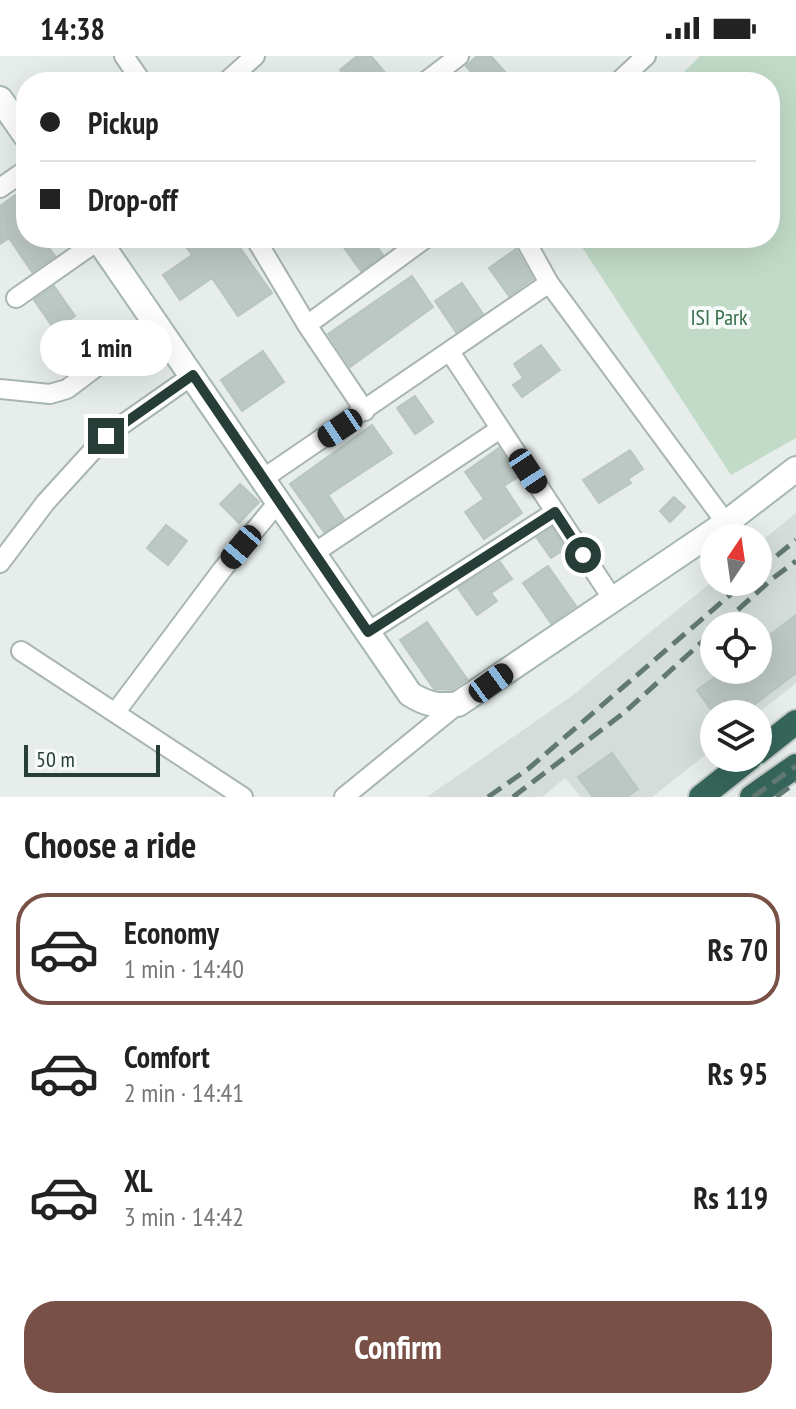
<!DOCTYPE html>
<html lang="en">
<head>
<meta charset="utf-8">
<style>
  body { margin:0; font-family:"PT Sans Narrow",sans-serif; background:#f6f6f6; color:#222; height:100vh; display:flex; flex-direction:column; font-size:30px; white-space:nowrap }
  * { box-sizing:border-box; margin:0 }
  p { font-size:26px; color:#767676 }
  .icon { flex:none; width:44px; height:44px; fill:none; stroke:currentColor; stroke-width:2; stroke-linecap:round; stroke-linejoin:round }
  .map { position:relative; height:741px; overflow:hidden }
  .side { display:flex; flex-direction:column; background:#fff; flex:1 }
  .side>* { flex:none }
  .hud { position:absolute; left:16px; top:16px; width:764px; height:176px; border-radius:32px; box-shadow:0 8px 32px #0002; display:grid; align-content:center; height:176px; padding:0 24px; background:#fff }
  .needle { width:52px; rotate:13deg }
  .buttons { position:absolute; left:700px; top:468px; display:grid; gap:16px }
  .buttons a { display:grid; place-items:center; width:72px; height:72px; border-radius:50%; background:#fff; box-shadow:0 8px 32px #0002; font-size:40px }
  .scale { position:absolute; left:24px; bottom:20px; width:136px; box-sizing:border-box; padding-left:8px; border:4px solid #273d37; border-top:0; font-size:22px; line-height:28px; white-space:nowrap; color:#273d37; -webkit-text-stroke:6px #f6faf8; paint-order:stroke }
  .end { position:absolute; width:36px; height:36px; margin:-18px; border:10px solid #273d37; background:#fff; box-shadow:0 0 0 4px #fff }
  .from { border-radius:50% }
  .bubble { position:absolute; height:56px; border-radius:28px; background:#fff; box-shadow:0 8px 32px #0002; font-size:26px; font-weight:700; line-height:56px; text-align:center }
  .car { position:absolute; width:24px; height:48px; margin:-24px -12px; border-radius:10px; box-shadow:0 0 6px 2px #0007; background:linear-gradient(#222 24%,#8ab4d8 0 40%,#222 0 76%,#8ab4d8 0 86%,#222 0) }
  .hud b { display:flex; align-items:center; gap:28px; height:76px; font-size:30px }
  .hud b+b { border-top:2px solid #e0e0e0 }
  .hud i { width:20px; height:20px; background:#222 }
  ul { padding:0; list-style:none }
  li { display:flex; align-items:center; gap:24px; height:112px; margin:0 16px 12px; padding:0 8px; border:4px solid transparent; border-radius:32px }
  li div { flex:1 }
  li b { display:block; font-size:30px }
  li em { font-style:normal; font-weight:700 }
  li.selected { border-color:#785045 }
  li>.icon { width:72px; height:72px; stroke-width:1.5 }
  h2 { padding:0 24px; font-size:36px; line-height:96px }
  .action { display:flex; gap:16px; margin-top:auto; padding:16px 24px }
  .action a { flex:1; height:92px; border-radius:32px; background:#785045; color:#fff; font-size:32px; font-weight:700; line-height:92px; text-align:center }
  .status { display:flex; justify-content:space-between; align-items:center; height:56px; padding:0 40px; background:#fff; direction:ltr }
  .status svg { height:22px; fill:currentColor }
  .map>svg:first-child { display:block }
</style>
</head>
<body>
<div class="status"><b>14:38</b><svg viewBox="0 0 49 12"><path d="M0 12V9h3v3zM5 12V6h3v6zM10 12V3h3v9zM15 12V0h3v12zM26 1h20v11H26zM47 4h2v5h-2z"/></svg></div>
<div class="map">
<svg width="796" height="741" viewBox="0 0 796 741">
  <rect width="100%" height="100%" fill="#e6edea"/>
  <path fill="#d4ddd9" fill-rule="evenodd" d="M796,457V627L757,658H714V692L652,741H581L565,722L542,741H427L572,640L714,524V526H758V488ZM714,570H758V614H714Z"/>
  <path fill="#c2dbc8" d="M700,0H796V382L731,419L576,182H770V26H674Z"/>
  <path fill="#bcc8c3" stroke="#b9c6c0" stroke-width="2" d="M357,0H371L393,26H349L340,14Z
    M477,0H491L514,26H480L466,10Z
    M26,132V182H42L55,200L32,216L9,182L0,188V150Z
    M180,182H233L272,237L238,260L212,222L180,244L163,219L192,199Z
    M337,182H370L383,199L361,215Z
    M516,193L533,223L509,240L489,212Z
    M412,220L433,251L350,311L328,278Z
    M462,227L483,258L456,276L435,245Z
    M54,230L75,260L55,274L34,244Z
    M541,289L560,314L522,341L513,329L523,322L514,308Z
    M263,295L284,326L242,355L221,324Z
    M415,340L433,366L415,378L397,352Z
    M372,369L392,397L328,439L344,463L324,476L290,428Z
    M499,392L518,421L504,430L522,457L484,483L465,456L484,443L465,416Z
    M630,394L643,413L628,423L631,427L599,447L583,424Z
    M240,428L259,446L239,467L220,448Z
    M674,441L685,451L670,466L660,455Z
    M166,469L187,485L168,509L147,492Z
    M552,472L565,493L551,502L537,482Z
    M500,506L512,523L491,537L497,545L477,559L458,532Z
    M548,510L576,550L551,567L523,527Z
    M796,559V617L742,658H714L697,634L725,614H758V588Z
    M427,566L467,623L452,634L434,633L400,584Z
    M612,697L638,733L627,741H593L578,721Z"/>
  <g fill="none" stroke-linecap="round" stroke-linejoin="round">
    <defs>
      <path id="street" d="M124,0L142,26
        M226,26L255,0
        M425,26L459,0
        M618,26L646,0
        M0,132L26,114
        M255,182L307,269L365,355
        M524,182L549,227L726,467
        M16,242L99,184
        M307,269L426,182
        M450,296L612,542
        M0,333L50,338L67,333L156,266
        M264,422L549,227
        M314,497L500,373
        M0,507L45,447L106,380L193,319
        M368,576L555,456
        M21,595L243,741
        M115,657L222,514L279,445
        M344,741L458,648"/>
      <path id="secondary" d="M0,43L26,80
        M97,182L410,638C426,648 438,651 458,648L726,467L796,413"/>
      <path id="highway" d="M758,696L796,666
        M701,741L750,702
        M752,741L796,710"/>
    </defs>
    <use href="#street" stroke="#a9b5b1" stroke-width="22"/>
    <use href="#secondary" stroke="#a6b7b1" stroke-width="28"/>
    <use href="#highway" stroke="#c3c9c7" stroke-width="28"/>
    <use href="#street" stroke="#fff" stroke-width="18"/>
    <use href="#secondary" stroke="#fff" stroke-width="24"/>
    <use href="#highway" stroke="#36665b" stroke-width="24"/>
    <path stroke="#627872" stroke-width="5" stroke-dasharray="16 8" stroke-linecap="butt" d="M758,515L796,484
      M720,570L772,523L796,505
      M488,741L528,713L745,526
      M513,741L625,656L714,575
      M753,741L796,710
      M776,741L796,726"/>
  </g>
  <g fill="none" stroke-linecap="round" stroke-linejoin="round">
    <path stroke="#273d37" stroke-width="10" d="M106,380L193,319L368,576L555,456L583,499"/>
  </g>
  <g text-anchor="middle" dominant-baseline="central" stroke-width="8" stroke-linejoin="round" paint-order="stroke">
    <g font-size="22" fill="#366f4a" stroke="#f6faf8">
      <text x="719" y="261">ISI Park</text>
    </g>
  </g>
</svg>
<div class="buttons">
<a><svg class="needle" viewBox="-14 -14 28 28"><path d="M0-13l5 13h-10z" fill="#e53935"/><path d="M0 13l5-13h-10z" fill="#767676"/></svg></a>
<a><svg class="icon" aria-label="locate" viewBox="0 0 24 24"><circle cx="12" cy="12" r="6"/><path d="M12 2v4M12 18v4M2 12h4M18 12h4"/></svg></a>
<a><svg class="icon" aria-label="layers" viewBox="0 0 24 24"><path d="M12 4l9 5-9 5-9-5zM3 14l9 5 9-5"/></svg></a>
</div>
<div class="scale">50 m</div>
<i class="end from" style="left:583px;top:499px"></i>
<i class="end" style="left:106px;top:380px"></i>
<div class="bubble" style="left:40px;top:264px;width:132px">1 min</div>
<i class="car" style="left:340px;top:372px;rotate:236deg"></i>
<i class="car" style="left:528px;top:415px;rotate:147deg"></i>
<i class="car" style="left:241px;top:491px;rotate:220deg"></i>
<i class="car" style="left:491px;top:627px;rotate:54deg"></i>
<div class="hud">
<b><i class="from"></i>Pickup</b>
<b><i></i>Drop-off</b>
</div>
</div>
<section class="side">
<h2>Choose a ride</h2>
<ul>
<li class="selected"><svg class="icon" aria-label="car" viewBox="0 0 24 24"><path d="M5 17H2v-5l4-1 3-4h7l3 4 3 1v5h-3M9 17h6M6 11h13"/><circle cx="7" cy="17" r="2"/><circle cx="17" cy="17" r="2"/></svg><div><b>Economy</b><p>1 min · 14:40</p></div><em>Rs 70</em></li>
<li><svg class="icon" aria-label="car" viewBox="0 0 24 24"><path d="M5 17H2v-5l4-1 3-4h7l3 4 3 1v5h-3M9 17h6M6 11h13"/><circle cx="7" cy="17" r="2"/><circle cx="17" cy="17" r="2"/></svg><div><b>Comfort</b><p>2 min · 14:41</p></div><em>Rs 95</em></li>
<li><svg class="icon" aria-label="car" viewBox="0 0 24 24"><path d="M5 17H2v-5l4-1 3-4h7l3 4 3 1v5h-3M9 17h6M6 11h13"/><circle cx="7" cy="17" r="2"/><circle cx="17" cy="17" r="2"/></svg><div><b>XL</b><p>3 min · 14:42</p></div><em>Rs 119</em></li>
</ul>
<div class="action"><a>Confirm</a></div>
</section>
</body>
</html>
